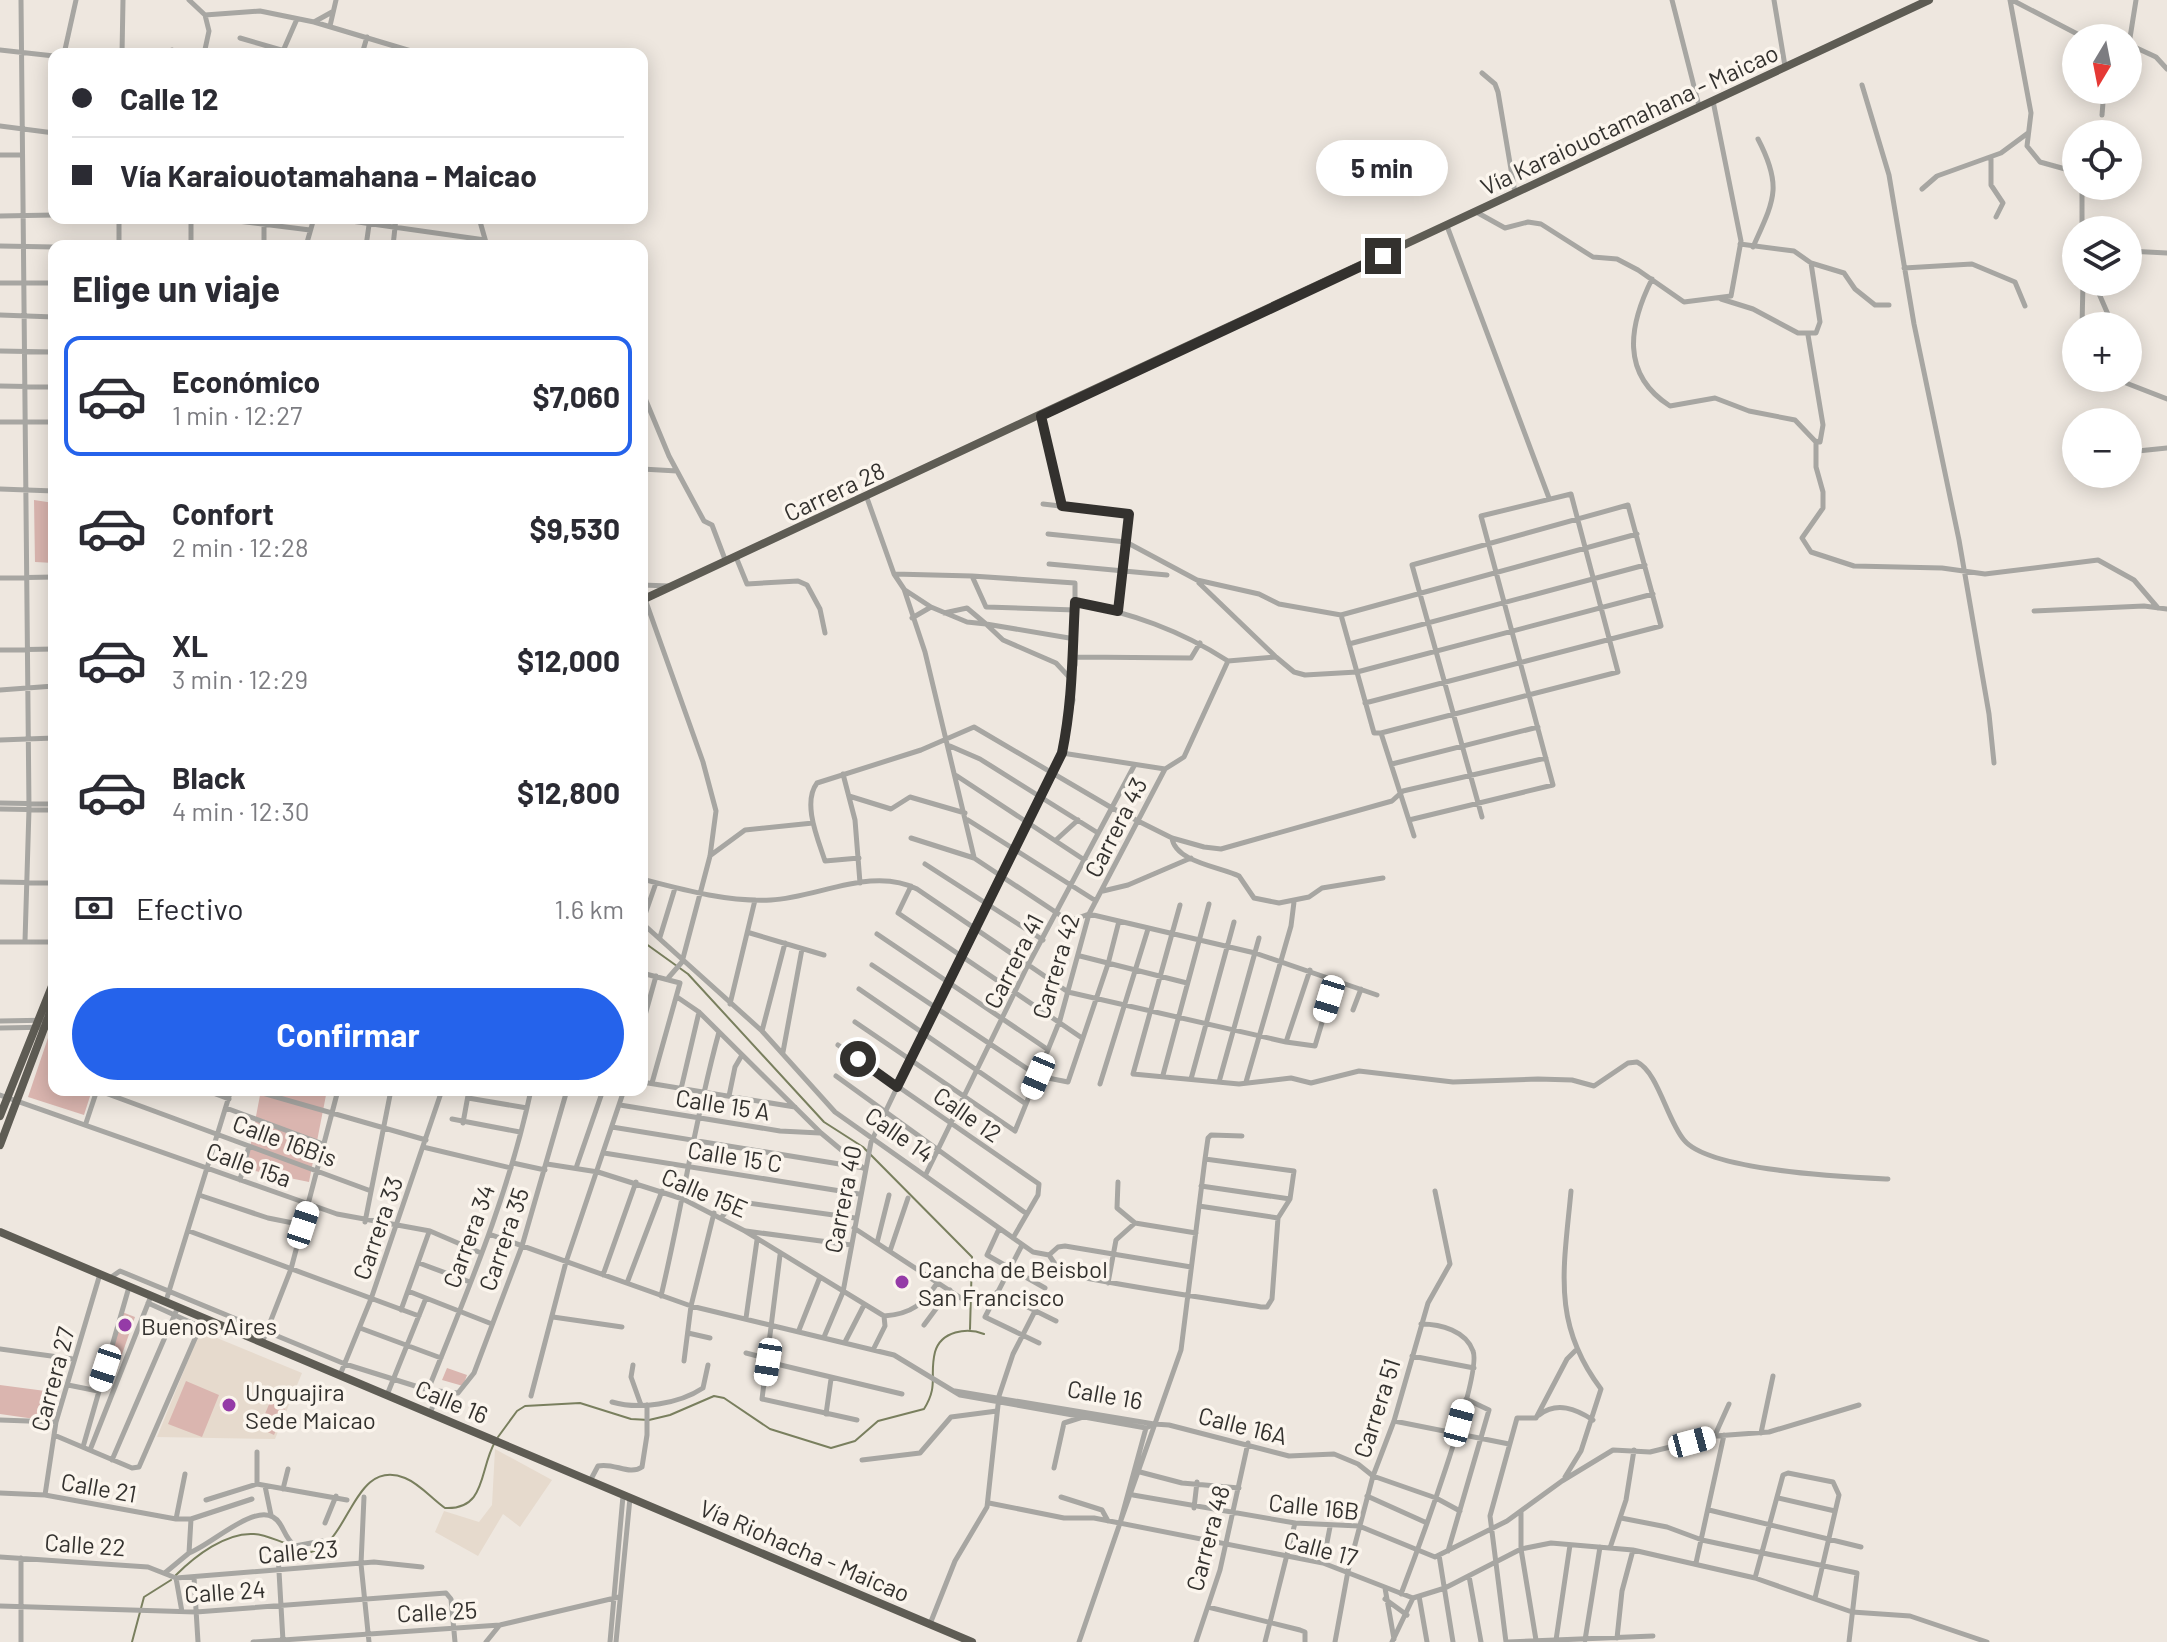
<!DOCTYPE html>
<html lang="es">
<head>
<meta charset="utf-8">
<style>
  body { margin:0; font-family:Barlow,sans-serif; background:#f2f2f3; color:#2b2b33; height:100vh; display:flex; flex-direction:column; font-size:30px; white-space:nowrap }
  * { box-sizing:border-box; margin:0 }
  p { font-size:26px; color:#7c7c81 }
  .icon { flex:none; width:44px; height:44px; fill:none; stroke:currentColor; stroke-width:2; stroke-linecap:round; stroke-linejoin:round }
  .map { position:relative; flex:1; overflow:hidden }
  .details { position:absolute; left:48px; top:240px; width:600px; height:856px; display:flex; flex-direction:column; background:#fff; border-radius:16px; box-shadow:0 4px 20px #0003 }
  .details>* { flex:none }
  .guide { position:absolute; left:48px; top:48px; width:600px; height:176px; border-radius:16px; box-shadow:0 4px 20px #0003; display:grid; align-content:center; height:176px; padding:0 24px; background:#fff }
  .needle { width:52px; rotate:190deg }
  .buttons { position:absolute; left:2062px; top:24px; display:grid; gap:16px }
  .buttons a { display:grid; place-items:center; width:80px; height:80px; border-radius:50%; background:#fff; box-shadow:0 4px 20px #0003; font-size:40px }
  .end { position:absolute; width:36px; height:36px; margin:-18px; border:10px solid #33312e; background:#fff; box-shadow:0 0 0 4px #fff }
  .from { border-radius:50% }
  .bubble { position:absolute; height:56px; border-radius:28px; background:#fff; box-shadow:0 4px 20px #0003; font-size:26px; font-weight:700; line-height:56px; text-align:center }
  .car { position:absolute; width:24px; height:48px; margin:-24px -12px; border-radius:10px; box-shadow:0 0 6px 2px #0007; background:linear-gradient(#fff 24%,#345 0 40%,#fff 0 76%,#345 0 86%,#fff 0) }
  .guide b { display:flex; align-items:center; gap:28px; height:76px; font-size:30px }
  .guide b+b { border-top:2px solid #e1e1e2 }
  .guide i { width:20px; height:20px; background:#2b2b33 }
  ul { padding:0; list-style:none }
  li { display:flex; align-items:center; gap:24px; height:120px; margin:0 16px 12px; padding:0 8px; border:4px solid transparent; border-radius:16px }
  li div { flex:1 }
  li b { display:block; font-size:30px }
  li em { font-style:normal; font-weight:700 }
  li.active { border-color:#2563eb }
  li>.icon { width:72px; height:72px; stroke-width:1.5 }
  h2 { padding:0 24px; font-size:36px; line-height:96px }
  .pay { display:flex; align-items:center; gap:20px; height:88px; padding:0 24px; font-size:30px }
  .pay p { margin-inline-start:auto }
  .cta { display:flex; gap:16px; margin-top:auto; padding:16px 24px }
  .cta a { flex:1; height:92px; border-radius:48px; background:#2563eb; color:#fff; font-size:32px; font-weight:700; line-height:92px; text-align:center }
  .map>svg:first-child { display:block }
</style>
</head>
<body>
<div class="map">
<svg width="2167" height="1642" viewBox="0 0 2167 1642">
  <rect width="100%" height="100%" fill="#eee7df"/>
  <path fill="#e6dacd" d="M200,1331L302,1373L275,1439L157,1437Z
    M495,1449L552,1480L520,1527L503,1514L478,1556L435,1532L444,1511L479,1522L492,1505Z"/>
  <path fill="#dab5af" d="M34,500L54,503V563L35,562Z
    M51,1029L54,1031V1090H92L84,1115L28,1097Z
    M261,1090H327L309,1182L246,1169Z
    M122,1312L135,1317L112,1383L104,1381Z
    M447,1368L467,1375L463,1386L442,1380Z
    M186,1381L219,1395L202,1437L168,1424Z
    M0,1385L53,1392L49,1421L0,1414Z
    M270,1402L285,1409L274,1435L259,1428Z"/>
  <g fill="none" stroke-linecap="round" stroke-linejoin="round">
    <path stroke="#797f5e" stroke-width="2" d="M642,941L688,974L824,1122L863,1147L972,1257L970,1329
      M498,1437L517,1411L525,1406L580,1403L631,1419L649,1420L670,1415L714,1396L724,1398L770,1429L831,1448L855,1441L878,1421L924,1409C939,1385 929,1376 935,1352C941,1331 967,1327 984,1334
      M297,1548L311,1552C350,1544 353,1457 405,1478C420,1484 432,1499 445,1508C487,1510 479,1469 495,1442
      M176,1575C195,1556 226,1532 254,1534C268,1535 279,1542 292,1545
      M132,1642L144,1597L171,1580"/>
    <path stroke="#a7a6a2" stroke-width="5" d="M21,0L29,809L25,941
      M189,0L205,15L260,11L314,22L421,54
      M1672,0L1699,106
      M1774,0L1785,66
      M2010,0L2031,113L2027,146L2040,162L2076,172
      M2012,0L2085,38
      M314,22L332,12
      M330,26L336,0
      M240,38L295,54
      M2103,38H2117
      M2128,44L2156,57L2167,69
      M2129,44L2136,0
      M0,50L54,56
      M283,51L297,19
      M64,54L76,0
      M122,54L123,0
      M171,54L172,50
      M204,54L209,31L205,15
      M362,54L367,37
      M1482,73L1495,84L1498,92L1515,193
      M1862,85L1889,175L1914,324L1959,540L1989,714L1994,763
      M2102,115L2104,90
      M0,126L54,133
      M0,155H22
      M1991,157V185L2003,203L1996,217
      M2082,186V230
      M1922,189L1937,176L2001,153L2028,133
      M1478,213L1505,228L1528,222L1541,224L1593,257L1617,259L1638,270L1684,302L1731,296L1741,241L1713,101
      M0,216L54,215
      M213,218L310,230
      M330,218L485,240
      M479,218L487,246
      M1447,226L1549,498
      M1740,244L1794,251L1811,263L1844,273L1855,289L1875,305H1889
      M0,246L54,247
      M119,246V218
      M191,246V218
      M264,246V218
      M306,246L314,218
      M366,246L370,218
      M393,246L396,218
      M1753,247C1774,200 1783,187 1758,139
      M2128,251L2167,253
      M1904,268L1972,264L2015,282L2025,306
      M1652,279C1629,325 1620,374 1670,406L1715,398L1749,411L1795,420L1815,441L1820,442L1823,425L1808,335
      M2089,282L2097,289L2113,326
      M0,283H54
      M1721,299L1753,309L1798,333H1816L1820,322L1811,263
      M0,315L54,317
      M2082,326L2083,282
      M0,351L54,352
      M2106,378L2122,381
      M2121,378L2126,383L2167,399
      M0,386L54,387
      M642,391L669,456L704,521L712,525L726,562
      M1041,416L1062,506
      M0,422H54
      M1816,442V467L1823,492V508L1802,538L1811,552L1854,566L1942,568L1985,574L2098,560L2134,580L2158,608
      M2128,452L2167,448
      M642,469L677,471
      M0,489L54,491
      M867,498L894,574L904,589L925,652L974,857
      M1043,504L1129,514L1118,611
      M1048,534L1126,542L1197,580L1259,594L1279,604L1341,615L1637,534
      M736,557L747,584L798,581L807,585L820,609L825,633
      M1049,564L1167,575
      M894,574L972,576
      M0,578L54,577
      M1199,583L1275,656
      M642,585L669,586
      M905,590L931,607
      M645,599L703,762L716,811L710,856L682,962L669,977
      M1075,610L986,607L972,576L1075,583V602
      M2034,611L2144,606L2167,609
      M944,613L967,608L986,624L1075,639
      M1341,615L1374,733H1381L1414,836
      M912,618L931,607L967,622L986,624L1003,640L1056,663L1070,678
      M1349,644L1645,565
      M0,650L54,649
      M1075,657L1191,658L1200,643
      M1070,678L1075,665V602C1131,613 1180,630 1228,661
      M0,690L54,686
      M1365,703L1661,626L1628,505L1412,565L1482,817
      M1381,733L1618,672L1571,494L1481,516C1505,606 1529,696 1553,785L1409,820
      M0,740L54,738
      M950,746L980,759L1098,833
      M1062,753L1165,769L1184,757L1228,661L1276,657L1294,672L1305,675L1357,672L1653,594
      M1392,764L1538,727
      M843,774L855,820L860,883
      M957,776L1086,861
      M849,796L891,809L910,797L965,813
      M0,803L54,804
      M0,809L54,810
      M968,820L1096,901
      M911,838L974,858L1069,921L1089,914L1255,953L1377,995
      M1172,838C1175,862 1221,867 1239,876L1254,898L1279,903L1309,897L1322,888L1383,878
      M1056,840L1078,820
      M711,855L745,830L813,823
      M859,858L825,861C818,839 802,803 817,783L921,750L974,727L1112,808L1172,838L1204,847L1221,849L1392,801L1403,791L1546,758
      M925,864L1043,940
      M642,879C684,890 727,902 771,900C817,898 872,866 917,889L1068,992L1286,1042L1315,1046L1335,979
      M0,882L54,883
      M911,886L898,913L1082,1038
      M1103,891L1128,885L1191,858
      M1180,905L1133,1074L1239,1084L1291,1078L1311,1083L1359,1071L1453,1082L1538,1079L1572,1080L1594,1086L1628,1063L1637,1062C1658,1072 1667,1120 1684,1140C1709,1171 1846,1177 1888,1179
      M642,923L762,1031L835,1112L1033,1252L1049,1255
      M642,923L656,883
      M750,933L824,955
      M877,934L1047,1049
      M660,937L675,888
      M0,942H54
      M1080,956L1187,983
      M872,965L1038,1076L1068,1082L1108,964L1119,921
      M642,973L680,983L652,1083
      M859,989L1026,1104
      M677,997L699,1012L821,1133L863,1168
      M730,1004L755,900
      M1353,1010L1361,989
      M0,1021L54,1020
      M855,1022L1015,1131L1060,1020L1089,914L1165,769
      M642,1026L656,976
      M0,1028L54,1027
      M762,1031L785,943
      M1286,1042L1310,970
      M838,1045L1039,1184L1038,1195L1013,1238
      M783,1052L802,949
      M1163,1075L1209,904
      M836,1076L1027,1214
      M1191,1079L1234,922
      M642,1082L795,1107
      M1219,1082L1259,938
      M1246,1082L1291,926L1294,902
      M1100,1084L1148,929
      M681,1089L699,1012
      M97,1090L371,1191
      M205,1090L229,1099
      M252,1090L426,1140
      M0,1095L337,1214L430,1231L481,1253
      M729,1096L735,1067L742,1055
      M468,1098L527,1108
      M620,1105L780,1131L820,1133
      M226,1108L323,1144
      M452,1119L520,1132
      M86,1123L97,1090
      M463,1123L469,1090
      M612,1127L864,1168
      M423,1147L511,1168
      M604,1153L859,1194
      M1205,1159L1208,1138L1211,1135L1242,1136
      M513,1163L545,1170
      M547,1164L598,1172L683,1199L745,1231L884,1316C912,1314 923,1304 938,1282
      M576,1168L603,1090
      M926,1174L1027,967L1134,766
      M240,1180L249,1146
      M1118,1182L1117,1208L1135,1223L1196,1233
      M1201,1186L1290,1199
      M199,1195L268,1218L303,1225
      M1199,1206L1278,1218
      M722,1217L734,1201L855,1218
      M365,1222L391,1090
      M854,1228L967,1302
      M999,1229L987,1255L1045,1288
      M189,1231L419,1316
      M746,1231L851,1245
      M489,1234L691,1306L894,1355L960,1395L1146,1428
      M877,1243L889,1195
      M1022,1245L985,1317L1039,1343
      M890,1251L908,1198
      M780,1255L762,1399L857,1420
      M1049,1255L1061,1273C1127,1287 1194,1296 1261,1307H1267L1272,1299L1278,1218L1290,1199L1294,1171L1205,1159L1181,1350L1120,1523
      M1049,1255L1058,1247L1065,1246L1191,1267
      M419,1263L470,1282
      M603,1275L636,1182
      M110,1278L120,1271L345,1364L428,1390L458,1393L474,1373L522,1246L567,1090
      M627,1283L662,1191
      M1108,1283L1116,1240L1135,1223
      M408,1291L492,1324
      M997,1292L1056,1321
      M661,1296C682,1208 695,1119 719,1032
      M166,1301L231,1090
      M148,1303L201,1327
      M401,1310L429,1232
      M553,1317L622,1327
      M746,1318L757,1240
      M924,1325L950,1290
      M360,1328L441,1358
      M799,1330L820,1277
      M688,1333L710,1338
      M824,1337L843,1292L871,1142L972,930L1055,771L1073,700L1070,678
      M845,1342L864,1305
      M262,1343L291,1269L338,1090
      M0,1349L73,1359
      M873,1350L885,1326L884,1316
      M746,1353L769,1359
      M1412,1356L1474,1368
      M684,1361L691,1306L714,1213
      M768,1362L902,1394
      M633,1365L631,1377L641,1405
      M340,1375L371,1299L442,1090
      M68,1385L98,1391
      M428,1390C467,1292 509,1194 531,1090
      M955,1391L1154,1424
      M387,1395L426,1298
      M531,1396L566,1262L624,1090
      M612,1402C639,1410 679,1404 703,1388L708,1365
      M430,1413L439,1392
      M826,1414L831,1379
      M1539,1415C1557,1401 1576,1409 1593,1420
      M0,1420L56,1422
      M1394,1421L1509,1444
      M1146,1428L1154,1424L1169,1425L1289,1456L1334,1454L1358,1464L1373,1476L1436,1498L1460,1511
      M1761,1433L1773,1376
      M54,1435L132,1468L139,1467L204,1318
      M1715,1435L1729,1404
      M83,1447L129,1287
      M90,1450L151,1296
      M112,1460L178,1307
      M862,1460L920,1453L951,1417L997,1411
      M1054,1468L1064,1423L1086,1416
      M1140,1472L1182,1483L1239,1488
      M1565,1477L1581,1451L1601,1389C1551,1323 1564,1268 1571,1191
      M590,1481L598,1466C614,1462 629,1476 642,1467L647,1435V1405
      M257,1484V1452
      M265,1486L271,1515
      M283,1489L288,1469
      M0,1493L45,1495L176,1519H191L252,1499
      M45,1495L56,1422L100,1274
      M1133,1495L1295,1523L1359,1526L1435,1557L1507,1521L1562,1481L1613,1450L1650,1452L1715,1436L1769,1432L1859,1405
      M1367,1496L1427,1523
      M364,1497L361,1564L369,1642
      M1061,1497L1102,1510L1108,1521
      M1778,1498L1835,1511
      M206,1500L257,1484L347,1500
      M989,1503L1064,1518H1094L1323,1563L1413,1598L1445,1588L1521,1549L1551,1543L1633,1550L1755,1578L1852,1612L1910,1616L1987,1642
      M1194,1508L1197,1482
      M1709,1510L1861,1547
      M1521,1512V1549L1536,1640
      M1621,1518L1667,1527L1702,1540L1857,1573L1849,1642
      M176,1519L185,1474
      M325,1523L336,1496
      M1610,1548L1626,1500L1634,1450
      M1448,1551L1489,1410L1466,1399
      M189,1553C211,1545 252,1505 273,1517C284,1523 283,1537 295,1546L322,1541
      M278,1554L283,1641
      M1439,1555L1453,1642
      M0,1557L148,1567L176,1578
      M21,1558V1642
      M1323,1563L1330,1527
      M1696,1563L1724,1435
      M166,1572L189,1553L191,1519
      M1469,1576L1481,1642
      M194,1577L198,1642
      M176,1578L374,1562L422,1567
      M176,1578L182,1612
      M1755,1578L1783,1475L1788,1473L1833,1482L1839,1495L1815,1598
      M1385,1588L1394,1639
      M1401,1594C1414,1560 1483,1375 1473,1351C1466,1331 1441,1324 1421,1324
      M1419,1596L1427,1642
      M1385,1599L1407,1615
      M0,1606L196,1612L446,1593L451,1599L455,1642
      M1208,1607L1300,1630L1305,1632V1642
      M930,1624L955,1561L987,1507L999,1396L1013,1354L1035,1311
      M1617,1638L1622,1591L1633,1550
      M1556,1640L1570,1545
      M1585,1640L1600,1547
      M253,1642L500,1625L619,1597
      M486,1642L499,1626
      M610,1642L623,1496
      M616,1642L630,1498
      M1079,1642L1120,1523L1146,1428
      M1196,1642L1220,1570L1248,1443
      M1265,1642L1295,1523
      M1335,1642L1348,1571L1373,1476L1394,1421L1428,1303L1450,1264L1435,1191
      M1392,1642L1413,1598
      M1506,1642L1490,1516L1517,1418H1536L1567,1359L1575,1351
      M1508,1642L1653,1636"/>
    <path stroke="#5e5c54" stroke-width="8" d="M642,600L1929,0
      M0,1116L54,981
      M0,1145L54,1002
      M0,1232L972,1642"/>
  </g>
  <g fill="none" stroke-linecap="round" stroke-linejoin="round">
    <path stroke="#33312e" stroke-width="10" d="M858,1059L897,1087L1062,753C1073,699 1072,656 1075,602L1118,611L1129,514L1062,506L1041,416L1383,256"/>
  </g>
  <g fill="#953ba7" stroke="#fbf5ed" stroke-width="3">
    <circle cx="902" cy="1282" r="8"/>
    <circle cx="125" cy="1325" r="8"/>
    <circle cx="229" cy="1405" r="8"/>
  </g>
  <g text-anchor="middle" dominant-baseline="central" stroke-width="7" stroke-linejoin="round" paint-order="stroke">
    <g font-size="24" fill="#33312e" stroke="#fbf5ed">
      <text transform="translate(1629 119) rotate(-25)">Vía Karaiouotamahana - Maicao</text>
      <text transform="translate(834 491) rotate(-25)">Carrera 28</text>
      <text transform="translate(1115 827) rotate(-63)">Carrera 43</text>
      <text transform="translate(1013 961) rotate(-63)">Carrera 41</text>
      <text transform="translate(1055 966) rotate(-73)">Carrera 42</text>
      <text transform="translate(723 1104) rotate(9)">Calle 15 A</text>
      <text transform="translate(968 1114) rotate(35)">Calle 12</text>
      <text transform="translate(900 1134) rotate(35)">Calle 14</text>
      <text transform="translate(285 1140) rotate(20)">Calle 16Bis</text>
      <text transform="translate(735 1156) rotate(9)">Calle 15 C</text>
      <text transform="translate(249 1164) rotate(20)">Calle 15a</text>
      <text transform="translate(705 1192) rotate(23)">Calle 15E</text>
      <text transform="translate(842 1199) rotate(-79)">Carrera 40</text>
      <text transform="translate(377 1228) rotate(-71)">Carrera 33</text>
      <text transform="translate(468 1236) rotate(-70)">Carrera 34</text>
      <text transform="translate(503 1239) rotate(-71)">Carrera 35</text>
      <text transform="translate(52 1379) rotate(-75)">Carrera 27</text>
      <text transform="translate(1105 1394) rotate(10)">Calle 16</text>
      <text transform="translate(452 1401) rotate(23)">Calle 16</text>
      <text transform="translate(1376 1408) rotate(-72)">Carrera 51</text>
      <text transform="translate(1243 1425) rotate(14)">Calle 16A</text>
      <text transform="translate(99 1487) rotate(10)">Calle 21</text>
      <text transform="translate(1314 1506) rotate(6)">Calle 16B</text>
      <text transform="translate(1207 1538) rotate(-75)">Carrera 48</text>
      <text transform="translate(85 1544) rotate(4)">Calle 22</text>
      <text transform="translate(1321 1548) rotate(15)">Calle 17</text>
      <text transform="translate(805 1550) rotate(23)">Vía Riohacha - Maicao</text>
      <text transform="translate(298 1551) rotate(-5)">Calle 23</text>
      <text transform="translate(225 1591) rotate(-4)">Calle 24</text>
      <text transform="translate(437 1611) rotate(-3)">Calle 25</text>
    </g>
    <g font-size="24" fill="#33312e" stroke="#fbf5ed" text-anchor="start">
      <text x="918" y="1268">Cancha de Beisbol<tspan x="918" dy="28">San Francisco</tspan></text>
      <text x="141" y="1325">Buenos Aires</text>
      <text x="245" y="1391">Unguajira<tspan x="245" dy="28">Sede Maicao</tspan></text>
    </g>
  </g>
</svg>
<div class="buttons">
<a><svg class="needle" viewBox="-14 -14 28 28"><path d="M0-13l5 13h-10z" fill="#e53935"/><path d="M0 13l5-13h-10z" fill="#7c7c81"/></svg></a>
<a><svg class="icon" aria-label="locate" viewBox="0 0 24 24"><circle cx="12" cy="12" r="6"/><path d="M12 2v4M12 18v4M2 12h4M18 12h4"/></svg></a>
<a><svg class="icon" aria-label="layers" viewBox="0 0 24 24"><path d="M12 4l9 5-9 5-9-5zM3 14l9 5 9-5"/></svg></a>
<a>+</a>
<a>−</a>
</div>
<i class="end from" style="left:858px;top:1059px"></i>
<i class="end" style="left:1383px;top:256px"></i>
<div class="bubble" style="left:1316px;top:140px;width:132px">5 min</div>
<i class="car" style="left:1329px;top:999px;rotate:197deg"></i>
<i class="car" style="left:1038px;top:1076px;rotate:203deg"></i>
<i class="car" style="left:303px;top:1225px;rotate:18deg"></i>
<i class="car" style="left:768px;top:1362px;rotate:189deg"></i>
<i class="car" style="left:105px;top:1368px;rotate:198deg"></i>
<i class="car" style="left:1459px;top:1423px;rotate:15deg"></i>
<i class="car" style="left:1692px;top:1442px;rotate:75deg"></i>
<div class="guide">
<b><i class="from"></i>Calle 12</b>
<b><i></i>Vía Karaiouotamahana - Maicao</b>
</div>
<section class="details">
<h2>Elige un viaje</h2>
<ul>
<li class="active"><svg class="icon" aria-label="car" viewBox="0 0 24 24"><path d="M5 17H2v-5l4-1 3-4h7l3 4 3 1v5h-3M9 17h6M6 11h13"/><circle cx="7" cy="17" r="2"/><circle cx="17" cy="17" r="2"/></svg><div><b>Económico</b><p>1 min · 12:27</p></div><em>$7,060</em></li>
<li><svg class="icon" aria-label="car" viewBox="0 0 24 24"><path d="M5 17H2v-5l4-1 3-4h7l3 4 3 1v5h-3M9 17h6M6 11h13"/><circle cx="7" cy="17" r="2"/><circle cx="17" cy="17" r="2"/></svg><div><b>Confort</b><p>2 min · 12:28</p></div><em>$9,530</em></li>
<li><svg class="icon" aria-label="car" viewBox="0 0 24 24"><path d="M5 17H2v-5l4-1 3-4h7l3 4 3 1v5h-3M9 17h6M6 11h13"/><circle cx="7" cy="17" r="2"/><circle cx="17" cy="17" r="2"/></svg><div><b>XL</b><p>3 min · 12:29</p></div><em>$12,000</em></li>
<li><svg class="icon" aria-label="car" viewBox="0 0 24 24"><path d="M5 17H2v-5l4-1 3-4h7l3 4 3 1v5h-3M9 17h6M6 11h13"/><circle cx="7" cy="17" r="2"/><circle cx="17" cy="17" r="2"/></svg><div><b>Black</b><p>4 min · 12:30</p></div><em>$12,800</em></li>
</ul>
<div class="pay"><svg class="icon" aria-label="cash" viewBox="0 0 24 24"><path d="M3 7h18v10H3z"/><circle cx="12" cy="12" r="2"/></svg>Efectivo<p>1.6 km</p></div>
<div class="cta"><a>Confirmar</a></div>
</section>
</div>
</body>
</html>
